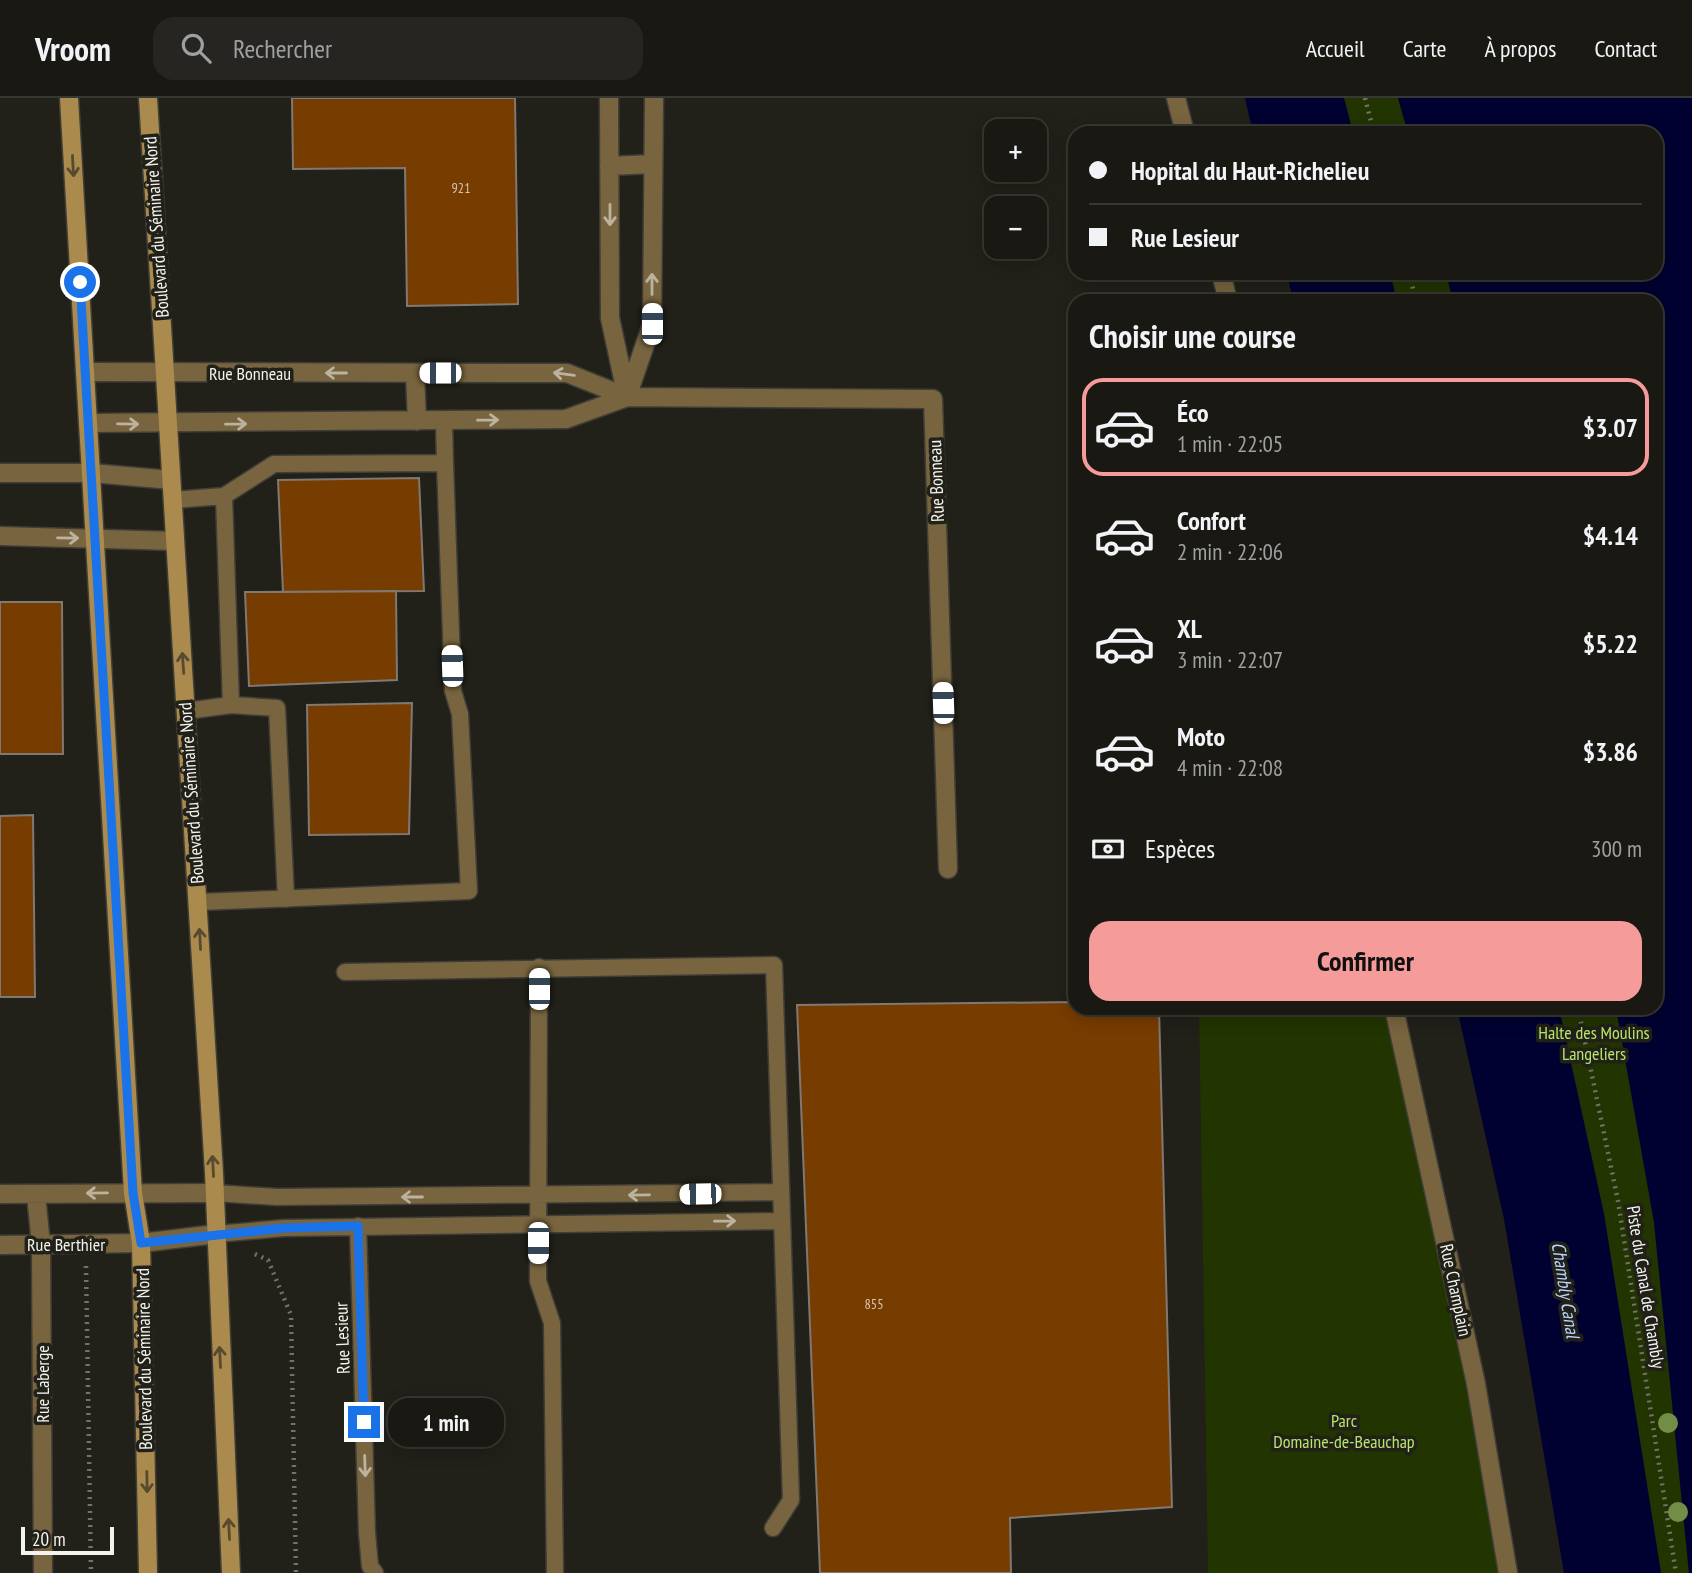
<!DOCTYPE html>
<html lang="fr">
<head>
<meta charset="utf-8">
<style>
  body { margin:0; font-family:"PT Sans Narrow",sans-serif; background:#262521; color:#f1f3f6; height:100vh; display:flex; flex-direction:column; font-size:26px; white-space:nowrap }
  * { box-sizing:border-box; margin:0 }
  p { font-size:23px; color:#9fa0a0 }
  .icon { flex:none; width:38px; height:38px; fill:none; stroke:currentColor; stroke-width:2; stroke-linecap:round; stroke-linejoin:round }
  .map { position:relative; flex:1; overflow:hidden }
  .side { position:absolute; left:1068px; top:196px; width:595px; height:721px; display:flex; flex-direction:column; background:#191813; border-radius:21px; box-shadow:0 4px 18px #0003,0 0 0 2px #373733 }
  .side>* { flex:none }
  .guide { position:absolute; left:1068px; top:28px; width:595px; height:154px; border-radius:21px; box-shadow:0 4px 18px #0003,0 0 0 2px #373733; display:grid; align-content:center; height:154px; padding:0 21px; background:#191813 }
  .fabs { position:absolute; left:984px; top:21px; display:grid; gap:14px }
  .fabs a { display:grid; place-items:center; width:63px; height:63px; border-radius:14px; background:#191813; box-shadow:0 4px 18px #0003,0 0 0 2px #373733; font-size:35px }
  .scale { position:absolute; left:21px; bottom:18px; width:93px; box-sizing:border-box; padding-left:7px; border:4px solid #f4f4ee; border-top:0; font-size:19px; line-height:24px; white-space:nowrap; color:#f4f4ee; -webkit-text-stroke:5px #212019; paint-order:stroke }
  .end { position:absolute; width:32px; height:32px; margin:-16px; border:9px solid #1a73e8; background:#fff; box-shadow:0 0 0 4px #fff }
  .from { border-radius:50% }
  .bubble { position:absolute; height:49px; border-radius:21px; background:#191813; box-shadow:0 4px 18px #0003,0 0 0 2px #373733; font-size:23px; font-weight:700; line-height:49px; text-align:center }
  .car { position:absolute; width:21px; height:42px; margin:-21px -10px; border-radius:9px; box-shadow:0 0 5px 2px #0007; background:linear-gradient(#fff 24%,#345 0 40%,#fff 0 76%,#345 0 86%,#fff 0) }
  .guide b { display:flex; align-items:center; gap:24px; height:66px; font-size:26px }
  .guide b+b { border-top:2px solid #373733 }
  .guide i { width:18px; height:18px; background:#f1f3f6 }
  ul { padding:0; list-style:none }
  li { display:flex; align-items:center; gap:21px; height:98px; margin:0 14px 10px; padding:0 7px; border:4px solid transparent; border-radius:21px }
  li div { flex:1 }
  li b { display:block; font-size:26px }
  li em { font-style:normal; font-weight:700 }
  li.current { border-color:#f59b99 }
  li>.icon { width:63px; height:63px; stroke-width:1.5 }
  h2 { padding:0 21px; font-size:32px; line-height:84px }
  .pay { display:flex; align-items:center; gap:18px; height:77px; padding:0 21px; font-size:26px }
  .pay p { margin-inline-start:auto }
  .primary-button { display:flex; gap:14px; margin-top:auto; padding:14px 21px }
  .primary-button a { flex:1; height:80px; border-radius:21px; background:#f59b99; color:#111; font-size:28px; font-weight:700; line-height:80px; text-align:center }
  header { display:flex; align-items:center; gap:42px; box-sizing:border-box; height:98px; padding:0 35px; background:#191813; border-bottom:2px solid #373733 }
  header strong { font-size:33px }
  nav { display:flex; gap:38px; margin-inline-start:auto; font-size:24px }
  .search { width:490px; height:63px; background:#262521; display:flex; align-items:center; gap:18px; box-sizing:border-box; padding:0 24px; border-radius:21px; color:#9fa0a0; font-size:26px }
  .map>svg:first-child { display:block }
</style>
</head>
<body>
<header>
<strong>Vroom</strong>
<div class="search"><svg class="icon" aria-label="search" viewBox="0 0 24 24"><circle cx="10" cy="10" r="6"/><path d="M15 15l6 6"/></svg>Rechercher</div>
<nav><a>Accueil</a><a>Carte</a><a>À propos</a><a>Contact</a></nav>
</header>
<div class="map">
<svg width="1692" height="1475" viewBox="0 0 1692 1475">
  <rect width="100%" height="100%" fill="#212019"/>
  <path fill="#223400" d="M1344,0H1398L1408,35H1353Z
    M1390,175H1446L1453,203H1397Z
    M1199,910H1394L1508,1475H1208Z
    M1559,910H1616L1654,1124L1689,1475H1661L1604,1116Z"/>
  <path fill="#000031" d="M1245,0H1344L1353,35H1253Z
    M1398,0H1692V1475H1689L1654,1124L1616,910H1656V203H1453L1446,175H1656V35H1408Z
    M1287,175H1390L1397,203H1293Z
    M1457,910H1559L1604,1116L1661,1475H1564L1504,1121Z"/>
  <path fill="#773c00" stroke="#807872" stroke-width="2" d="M292,0H515L518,206L407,208L405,70L293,71Z
    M419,380L424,493L283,494L278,382Z
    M396,493L397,582L249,588L245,494Z
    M0,504H62L63,656H0Z
    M412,605L409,736L309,737L307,607Z
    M33,717L35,899H0V718Z
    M1074,904V910H1159L1172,1409L1010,1420L1011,1475H820L797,907Z"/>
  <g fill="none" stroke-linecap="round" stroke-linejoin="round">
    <defs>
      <path id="service" d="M444,323L445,365
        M224,398L231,607
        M173,402L224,398L274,366L445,365L453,593L460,616L469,793L198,804
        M186,613L231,607L277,610L286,801
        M539,869L538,1183L552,1225L555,1475
        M345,874L774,867L791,1402L773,1430
        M215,1095L277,1099L781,1094
        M358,1128L367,1435L370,1468L375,1475
        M216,1136L284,1130L782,1123"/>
      <path id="minor" d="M609,0L610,220L627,299
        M609,68L653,66
        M85,274L567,275L627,299
        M415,275L417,323
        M627,299L652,226L654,0
        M88,325L566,321L627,299L933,301L948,771
        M0,1096L215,1095
        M36,1097L41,1146L43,1475
        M0,1147L141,1145L216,1136"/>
      <path id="tertiary" d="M1176,0L1185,35
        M1221,175L1228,203
        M0,375H92L171,382
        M0,438L175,443
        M1394,910L1476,1286L1508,1475"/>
      <path id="secondary" d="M69,0L133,1095L141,1145L148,1475
        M148,0L214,1075L231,1475"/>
    </defs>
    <use href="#service" stroke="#3f3e37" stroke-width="19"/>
    <use href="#minor" stroke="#3f3e37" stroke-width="21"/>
    <use href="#tertiary" stroke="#3f3e37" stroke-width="21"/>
    <use href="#secondary" stroke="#3f3e37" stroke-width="21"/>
    <path stroke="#72716b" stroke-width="4.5" stroke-dasharray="2 5" stroke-linecap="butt" d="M1365,0L1374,35
      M1409,175L1416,203
      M1578,910L1618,1103L1676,1475
      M255,1156L268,1162L291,1217L296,1475
      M86,1168L91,1475"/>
    <use href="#service" stroke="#78643f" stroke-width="16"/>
    <use href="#minor" stroke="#78643f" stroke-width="18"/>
    <use href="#tertiary" stroke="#78643f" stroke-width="18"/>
    <use href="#secondary" stroke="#ab8a4e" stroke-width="18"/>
  </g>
  <g fill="#748d46">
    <circle cx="1668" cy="1325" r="10"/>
    <circle cx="1678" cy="1414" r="10"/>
  </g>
  <defs><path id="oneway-shaft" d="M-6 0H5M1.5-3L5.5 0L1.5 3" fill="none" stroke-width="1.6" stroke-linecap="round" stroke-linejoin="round" transform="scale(1.75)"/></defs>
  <g stroke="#584a2e">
    <use href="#oneway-shaft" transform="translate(73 68) rotate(87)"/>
    <use href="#oneway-shaft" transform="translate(183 565) rotate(-94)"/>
    <use href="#oneway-shaft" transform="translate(200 841) rotate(-93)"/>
    <use href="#oneway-shaft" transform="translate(213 1068) rotate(-93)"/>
    <use href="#oneway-shaft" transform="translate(220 1259) rotate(-93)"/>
    <use href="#oneway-shaft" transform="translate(147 1384) rotate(89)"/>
    <use href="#oneway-shaft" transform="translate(229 1431) rotate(-93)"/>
  </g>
  <g stroke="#bcb39f">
    <use href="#oneway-shaft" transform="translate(610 117) rotate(90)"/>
    <use href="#oneway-shaft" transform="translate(652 186) rotate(-90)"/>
    <use href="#oneway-shaft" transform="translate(336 275) rotate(180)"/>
    <use href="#oneway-shaft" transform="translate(564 276) rotate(-172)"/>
    <use href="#oneway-shaft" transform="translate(488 322) rotate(-1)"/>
    <use href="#oneway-shaft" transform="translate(128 326) rotate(1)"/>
    <use href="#oneway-shaft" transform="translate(236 326) rotate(-1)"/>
    <use href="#oneway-shaft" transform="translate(68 440) rotate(1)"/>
    <use href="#oneway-shaft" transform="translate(97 1095) rotate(179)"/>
    <use href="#oneway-shaft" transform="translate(639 1097) rotate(179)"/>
    <use href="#oneway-shaft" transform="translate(412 1099) rotate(180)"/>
    <use href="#oneway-shaft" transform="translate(725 1123) rotate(-1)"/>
    <use href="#oneway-shaft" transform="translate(365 1368) rotate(88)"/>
  </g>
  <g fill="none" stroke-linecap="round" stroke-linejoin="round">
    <path stroke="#1a73e8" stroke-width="9" d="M80,184L133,1095L141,1145L284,1130L358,1128L364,1324"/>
  </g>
  <g text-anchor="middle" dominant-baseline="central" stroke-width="7" stroke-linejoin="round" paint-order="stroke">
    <g font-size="14" fill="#d5c6b2">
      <text x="461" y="90">921</text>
      <text x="874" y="1206">855</text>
    </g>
    <g font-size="18" fill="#f4f4ee" stroke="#212019">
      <text transform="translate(156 129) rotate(-94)">Boulevard du Séminaire Nord</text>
      <text x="250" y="275">Rue Bonneau</text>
      <text transform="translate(936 383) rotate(-92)">Rue Bonneau</text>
      <text transform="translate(191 695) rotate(-94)">Boulevard du Séminaire Nord</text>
      <text x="66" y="1146">Rue Berthier</text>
      <text transform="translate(1646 1189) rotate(81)">Piste du Canal de Chambly</text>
      <text transform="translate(1456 1192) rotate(78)">Rue Champlain</text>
      <text transform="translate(342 1240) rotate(-92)">Rue Lesieur</text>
      <text transform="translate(144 1261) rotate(-91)">Boulevard du Séminaire Nord</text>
      <text transform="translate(42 1286) rotate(-90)">Rue Laberge</text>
    </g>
    <g font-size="18" fill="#b7e66b" stroke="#212019">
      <text x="1594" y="934">Halte des Moulins<tspan x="1594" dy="21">Langeliers</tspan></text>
      <text x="1344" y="1322">Parc<tspan x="1344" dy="21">Domaine-de-Beauchap</tspan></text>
    </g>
    <g font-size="19" font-style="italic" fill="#bad5fe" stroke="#212019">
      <text transform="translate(1566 1192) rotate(81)">Chambly Canal</text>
    </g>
  </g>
</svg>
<div class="fabs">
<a>+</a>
<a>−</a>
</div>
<div class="scale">20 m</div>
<i class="end from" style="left:80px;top:184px"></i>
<i class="end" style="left:364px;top:1324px"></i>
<div class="bubble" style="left:388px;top:1300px;width:116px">1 min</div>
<i class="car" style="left:652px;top:226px;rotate:0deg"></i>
<i class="car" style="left:440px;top:275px;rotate:270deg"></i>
<i class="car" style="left:452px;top:568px;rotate:358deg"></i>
<i class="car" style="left:943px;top:605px;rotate:358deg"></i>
<i class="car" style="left:539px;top:891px;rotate:0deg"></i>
<i class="car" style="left:700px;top:1096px;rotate:269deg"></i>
<i class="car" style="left:538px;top:1145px;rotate:180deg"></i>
<div class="guide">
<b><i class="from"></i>Hopital du Haut-Richelieu</b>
<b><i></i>Rue Lesieur</b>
</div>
<section class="side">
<h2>Choisir une course</h2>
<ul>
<li class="current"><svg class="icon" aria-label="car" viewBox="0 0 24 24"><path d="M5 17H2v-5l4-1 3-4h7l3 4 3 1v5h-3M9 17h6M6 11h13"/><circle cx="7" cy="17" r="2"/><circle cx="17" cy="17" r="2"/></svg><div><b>Éco</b><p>1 min · 22:05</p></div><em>$3.07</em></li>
<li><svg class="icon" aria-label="car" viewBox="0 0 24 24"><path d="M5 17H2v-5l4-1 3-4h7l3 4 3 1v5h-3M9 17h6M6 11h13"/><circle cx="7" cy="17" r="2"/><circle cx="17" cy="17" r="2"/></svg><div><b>Confort</b><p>2 min · 22:06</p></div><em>$4.14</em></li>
<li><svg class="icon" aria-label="car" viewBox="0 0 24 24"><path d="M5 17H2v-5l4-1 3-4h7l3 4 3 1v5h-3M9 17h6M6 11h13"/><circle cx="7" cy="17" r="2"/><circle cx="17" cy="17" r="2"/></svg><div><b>XL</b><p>3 min · 22:07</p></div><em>$5.22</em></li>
<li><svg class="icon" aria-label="car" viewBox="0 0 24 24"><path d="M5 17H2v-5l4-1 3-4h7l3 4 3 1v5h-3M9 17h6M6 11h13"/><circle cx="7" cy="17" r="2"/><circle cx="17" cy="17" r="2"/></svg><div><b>Moto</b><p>4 min · 22:08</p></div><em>$3.86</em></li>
</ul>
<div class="pay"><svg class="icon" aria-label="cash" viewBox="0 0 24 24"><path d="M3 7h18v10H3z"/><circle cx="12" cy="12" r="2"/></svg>Espèces<p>300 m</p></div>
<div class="primary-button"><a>Confirmer</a></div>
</section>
</div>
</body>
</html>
